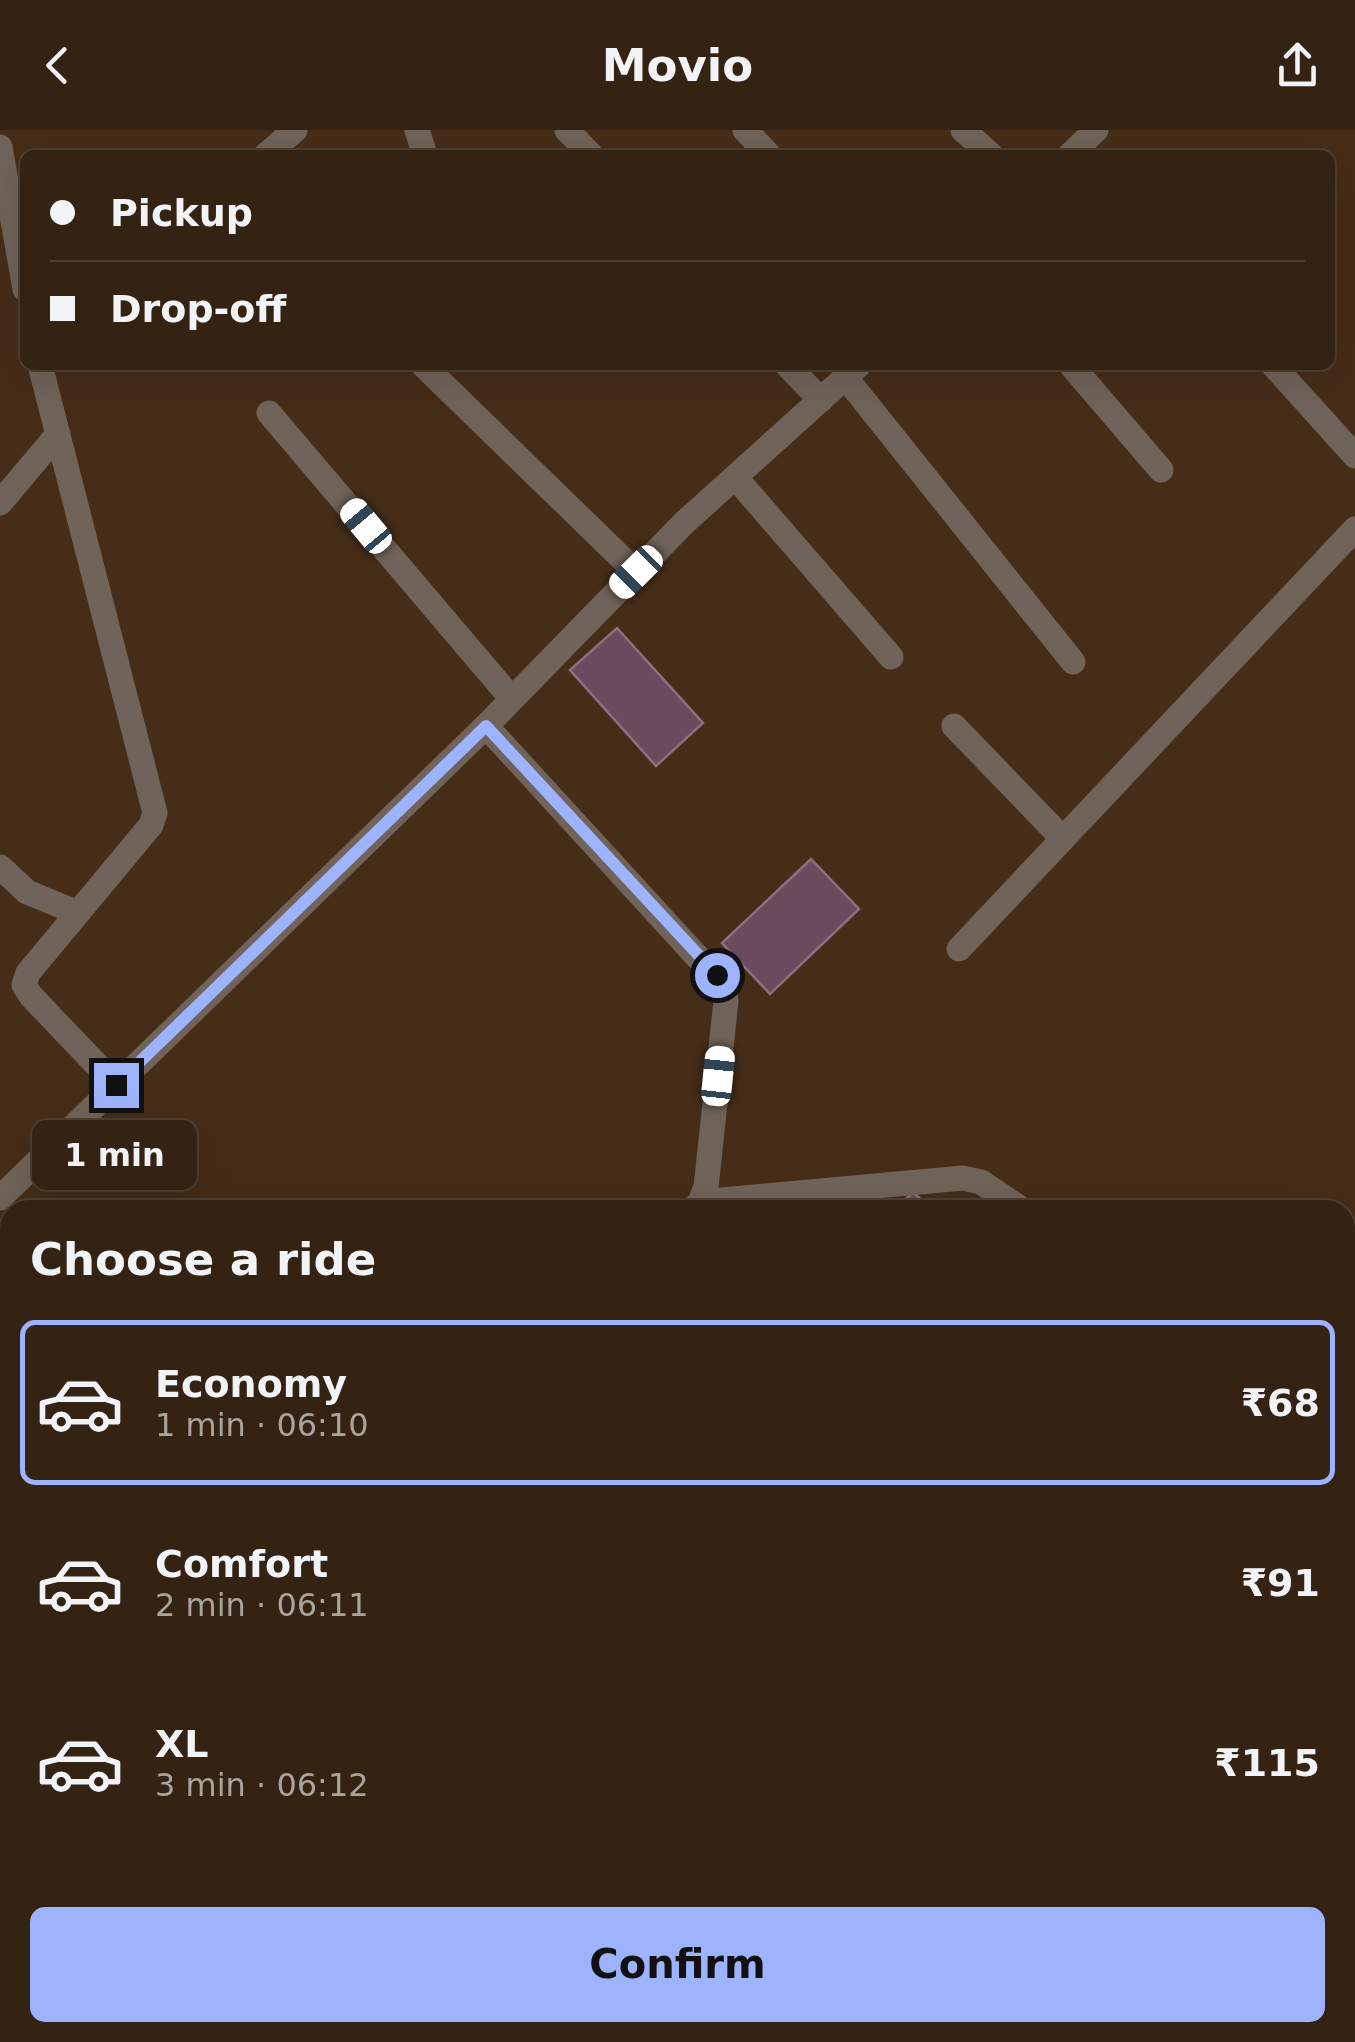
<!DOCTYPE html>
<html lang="en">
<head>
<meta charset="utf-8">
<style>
  body { margin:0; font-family:"DejaVu Sans",sans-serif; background:#3f2f20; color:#f1f3f6; height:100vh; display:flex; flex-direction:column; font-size:38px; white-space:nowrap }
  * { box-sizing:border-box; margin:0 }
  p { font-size:32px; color:#a9a49f }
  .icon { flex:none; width:55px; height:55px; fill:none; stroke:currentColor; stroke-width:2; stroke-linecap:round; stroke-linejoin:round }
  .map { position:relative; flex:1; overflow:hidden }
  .side { position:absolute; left:0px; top:1070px; width:1355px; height:842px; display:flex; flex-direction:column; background:#342212; border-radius:30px 30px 0 0; box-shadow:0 10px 40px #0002,0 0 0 2px #4e3f32 }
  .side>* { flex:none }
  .guide { position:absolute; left:20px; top:20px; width:1315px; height:220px; border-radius:15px; box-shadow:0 10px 40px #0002,0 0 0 2px #4e3f32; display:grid; align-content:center; height:220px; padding:0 30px; background:#342212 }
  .end { position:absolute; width:45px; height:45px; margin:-22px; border:12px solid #9eb3fd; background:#111; box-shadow:0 0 0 5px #111 }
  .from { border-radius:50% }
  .bubble { position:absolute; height:70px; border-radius:15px; background:#342212; box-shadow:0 10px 40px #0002,0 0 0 2px #4e3f32; font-size:32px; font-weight:800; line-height:70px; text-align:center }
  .car { position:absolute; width:30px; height:60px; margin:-30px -15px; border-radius:12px; box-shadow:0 0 8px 2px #0007; background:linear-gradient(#fff 24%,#345 0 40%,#fff 0 76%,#345 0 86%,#fff 0) }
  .guide b { display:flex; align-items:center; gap:35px; height:95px; font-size:38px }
  .guide b+b { border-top:2px solid #4e3f32 }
  .guide i { width:25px; height:25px; background:#f1f3f6 }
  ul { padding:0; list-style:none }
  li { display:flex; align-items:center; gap:30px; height:165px; margin:0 20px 15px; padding:0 10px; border:5px solid transparent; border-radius:15px }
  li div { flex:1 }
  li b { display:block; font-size:38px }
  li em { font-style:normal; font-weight:800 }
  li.active { border-color:#9eb3fd }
  li>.icon { width:90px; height:90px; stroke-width:1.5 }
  h2 { padding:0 30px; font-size:45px; line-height:120px }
  .cta { display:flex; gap:20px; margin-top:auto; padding:20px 30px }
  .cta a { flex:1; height:115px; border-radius:15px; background:#9eb3fd; color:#111; font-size:40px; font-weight:800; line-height:115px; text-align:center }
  header { display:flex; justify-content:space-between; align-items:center; height:130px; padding:0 30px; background:#342212; font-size:45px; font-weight:800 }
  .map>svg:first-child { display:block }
</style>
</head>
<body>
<header><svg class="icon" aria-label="back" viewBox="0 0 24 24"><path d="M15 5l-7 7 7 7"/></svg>Movio<svg class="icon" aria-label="share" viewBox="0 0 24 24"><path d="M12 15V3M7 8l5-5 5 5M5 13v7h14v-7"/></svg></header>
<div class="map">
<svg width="1355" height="1912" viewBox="0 0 1355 1912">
  <rect width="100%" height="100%" fill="#462d18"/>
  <path fill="#6a4b5e" stroke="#8f6e82" stroke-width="2.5" d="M617,498L703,593L656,636L570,540Z
    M811,729L859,779L770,864L722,813Z
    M913,1062L932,1080H895Z"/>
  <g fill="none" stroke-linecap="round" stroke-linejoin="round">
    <path stroke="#706359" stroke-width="25" d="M417,0L425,25
      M567,0L591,25
      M745,0L769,25
      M963,0L991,25
      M0,17L25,159
      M266,25L295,0
      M1070,25L1096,0
      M40,235L155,683L151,695L28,843L24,855L31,866L116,955
      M423,235L636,442
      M787,235L821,270
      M1071,235L1161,340
      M1273,235L1355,326
      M846,248L1073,532
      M269,283L511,568
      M735,347L891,527
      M0,373L58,304
      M486,596L724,856L726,871L706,1057L700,1072L692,1080
      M954,596L1063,709
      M0,737L27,762L78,783
      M959,819L1355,399
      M0,1068L486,596L684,393L859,235
      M700,1072L963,1048L981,1052L1023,1080
      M1345,1251L1355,1260
      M1345,1370L1355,1359
      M0,1392L10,1387
      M1345,1627L1355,1617
      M0,1845L10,1855
      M58,1902L68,1912
      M383,1902L388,1912
      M1242,1902L1252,1912
      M164,1912L173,1902
      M426,1912L435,1902
      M649,1912L657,1902
      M836,1912L845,1902
      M1054,1912L1063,1902"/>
  </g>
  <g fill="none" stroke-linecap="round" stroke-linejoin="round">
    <path stroke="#9eb3fd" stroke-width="12" d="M116,955L486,596L717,845"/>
  </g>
</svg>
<i class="end from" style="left:717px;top:845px"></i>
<i class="end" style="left:116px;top:955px"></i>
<div class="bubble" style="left:32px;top:990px;width:165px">1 min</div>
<i class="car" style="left:366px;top:396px;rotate:320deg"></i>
<i class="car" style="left:636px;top:442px;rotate:225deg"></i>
<i class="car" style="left:718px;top:946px;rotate:6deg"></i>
<div class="guide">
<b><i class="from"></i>Pickup</b>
<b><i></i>Drop-off</b>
</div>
<section class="side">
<h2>Choose a ride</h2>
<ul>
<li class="active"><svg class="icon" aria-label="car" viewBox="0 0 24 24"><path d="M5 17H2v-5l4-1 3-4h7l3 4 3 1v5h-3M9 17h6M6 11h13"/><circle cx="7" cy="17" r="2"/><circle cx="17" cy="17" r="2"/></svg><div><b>Economy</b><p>1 min · 06:10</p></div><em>₹68</em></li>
<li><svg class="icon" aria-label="car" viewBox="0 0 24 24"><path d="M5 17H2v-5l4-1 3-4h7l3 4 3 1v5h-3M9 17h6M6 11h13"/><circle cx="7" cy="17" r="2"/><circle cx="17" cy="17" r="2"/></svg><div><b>Comfort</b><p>2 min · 06:11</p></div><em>₹91</em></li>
<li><svg class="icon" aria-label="car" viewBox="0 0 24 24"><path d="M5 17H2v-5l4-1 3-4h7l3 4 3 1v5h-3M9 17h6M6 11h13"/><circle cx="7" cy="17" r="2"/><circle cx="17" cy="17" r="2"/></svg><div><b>XL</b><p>3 min · 06:12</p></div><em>₹115</em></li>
</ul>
<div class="cta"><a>Confirm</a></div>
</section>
</div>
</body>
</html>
